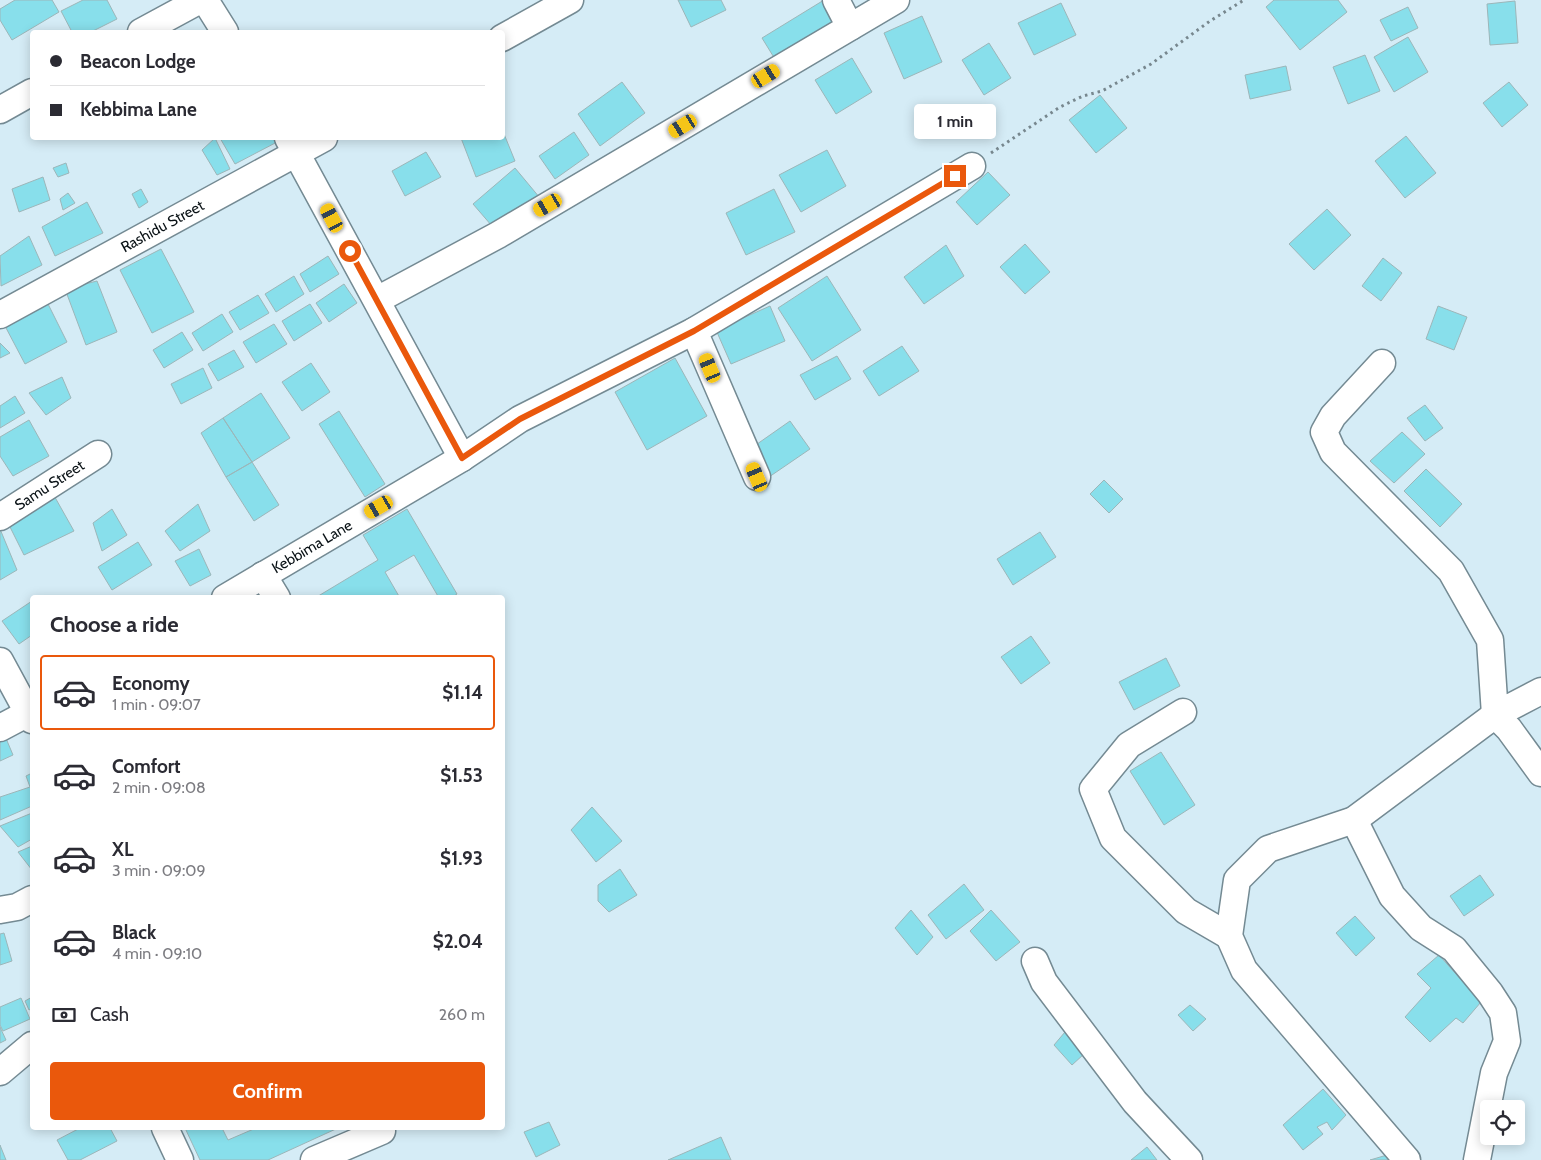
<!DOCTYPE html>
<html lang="en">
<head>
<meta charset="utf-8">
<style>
  body { margin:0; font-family:Cabin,sans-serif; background:#f7f7f7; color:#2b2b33; height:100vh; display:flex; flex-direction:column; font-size:19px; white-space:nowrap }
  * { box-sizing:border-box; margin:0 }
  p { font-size:16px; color:#7c7c81 }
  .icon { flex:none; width:28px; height:28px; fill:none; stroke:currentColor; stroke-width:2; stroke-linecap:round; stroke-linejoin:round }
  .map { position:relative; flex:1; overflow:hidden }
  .panel { position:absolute; left:30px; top:595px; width:475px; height:535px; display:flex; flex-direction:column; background:#fff; border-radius:5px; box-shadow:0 2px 12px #0003 }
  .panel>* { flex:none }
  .guide { position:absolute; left:30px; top:30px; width:475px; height:110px; border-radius:5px; box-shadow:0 2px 12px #0003; display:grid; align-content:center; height:110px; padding:0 20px; background:#fff }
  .buttons { position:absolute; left:1480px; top:1100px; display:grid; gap:10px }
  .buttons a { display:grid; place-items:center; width:45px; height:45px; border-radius:5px; background:#fff; box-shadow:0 2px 12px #0003; font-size:25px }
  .end { position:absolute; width:22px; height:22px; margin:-11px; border:6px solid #ea580c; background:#fff; box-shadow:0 0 0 2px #fff }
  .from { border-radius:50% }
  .bubble { position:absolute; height:35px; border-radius:5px; background:#fff; box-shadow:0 2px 12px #0003; font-size:16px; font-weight:700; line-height:35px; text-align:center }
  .car { position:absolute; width:15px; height:30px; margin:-15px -8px; border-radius:6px; box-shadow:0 0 4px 1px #0007; background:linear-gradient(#f5c518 24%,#345 0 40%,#f5c518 0 76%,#345 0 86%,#f5c518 0) }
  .guide b { display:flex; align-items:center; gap:18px; height:48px; font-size:19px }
  .guide b+b { border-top:1px solid #e1e1e2 }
  .guide i { width:12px; height:12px; background:#2b2b33 }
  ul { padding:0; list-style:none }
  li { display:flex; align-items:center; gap:15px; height:75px; margin:0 10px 8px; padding:0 10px; border:2px solid transparent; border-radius:5px }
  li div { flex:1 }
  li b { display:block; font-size:19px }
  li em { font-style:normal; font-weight:700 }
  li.current { border-color:#ea580c }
  li>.icon { width:45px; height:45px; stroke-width:1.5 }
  h2 { padding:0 20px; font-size:22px; line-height:60px }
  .pay { display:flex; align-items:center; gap:12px; height:55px; padding:0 20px; font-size:19px }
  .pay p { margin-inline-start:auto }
  .cta { display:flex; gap:10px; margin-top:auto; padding:10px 20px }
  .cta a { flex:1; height:58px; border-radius:5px; background:#ea580c; color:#fff; font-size:20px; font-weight:700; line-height:58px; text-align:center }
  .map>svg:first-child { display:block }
</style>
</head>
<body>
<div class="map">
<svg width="1541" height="1160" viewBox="0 0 1541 1160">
  <rect width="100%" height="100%" fill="#d5ecf6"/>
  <path fill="#88dfeb" stroke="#9cb6b9" d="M15,0H52L59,12L12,40L0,20V9Z
    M83,0H107L117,19L91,32H72L61,11Z
    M678,0H721L726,10L691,27Z
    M824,0L836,29L778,64L762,38Z
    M1274,0H1338L1347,12L1300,50L1266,7Z
    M1515,1L1518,43L1490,45L1487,4Z
    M1061,3L1076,35L1034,55L1018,23Z
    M1408,7L1418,28L1391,41L1380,20Z
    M922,16L942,62L904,79L884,33Z
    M1408,37L1428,72L1394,92L1374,57Z
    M989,43L1011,78L984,95L962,60Z
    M1365,55L1380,91L1348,104L1333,67Z
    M852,58L872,92L836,114L815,80Z
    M1286,66L1291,90L1250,99L1245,75Z
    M622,82L645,113L600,146L578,114Z
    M1509,82L1528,105L1502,127L1483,103Z
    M1100,95L1127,128L1096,153L1069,120Z
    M502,129L515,161L476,177L461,138H502Z
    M574,132L589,155L555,179L539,156Z
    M1406,136L1436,173L1405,198L1375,161Z
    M215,138L230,169L217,175L202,150Z
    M220,138H277L279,141L235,164Z
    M827,150L846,186L801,212L779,175Z
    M426,152L441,177L405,196L392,171Z
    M66,163L69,173L58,177L53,168Z
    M515,168L540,198L498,233L473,204Z
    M988,172L1010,195L977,225L956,202Z
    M43,177L50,200L19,212L12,189Z
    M141,189L148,202L139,208L132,194Z
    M774,189L795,232L746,255L726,213Z
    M68,193L75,203L63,210L60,199Z
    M87,202L103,233L55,256L42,227Z
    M1327,209L1351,235L1314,270L1289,244Z
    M29,236L42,265L1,286L0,256Z
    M1025,244L1050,272L1025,294L1000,267Z
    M946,245L964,276L924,304L904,277Z
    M161,249L194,312L152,333L120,270Z
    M328,256L339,274L310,292L300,274Z
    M1383,258L1402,273L1381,301L1362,286Z
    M294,276L304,294L276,312L265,294Z
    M827,276L861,330L812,361L778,308Z
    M97,281L117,332L86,345L65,289Z
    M344,284L357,303L329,322L316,303Z
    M258,295L269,313L240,330L229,312Z
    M48,304L67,342L25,364L5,326Z
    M310,304L322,323L294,341L282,321Z
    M770,306L785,341L731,364L716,330Z
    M1438,306L1467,317L1454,350L1426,339Z
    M222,314L233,332L203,351L192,333Z
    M274,324L287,344L256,363L243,342Z
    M182,332L193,350L164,368L153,350Z
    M0,343L10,353L0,358Z
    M902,346L919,371L879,396L863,371Z
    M234,350L244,367L218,381L208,364Z
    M837,356L851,379L815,400L800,375Z
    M675,358L707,416L647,450L615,392Z
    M311,363L330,392L302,411L282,382Z
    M203,368L212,388L181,404L171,384Z
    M62,377L71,398L46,415L29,393Z
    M261,393L290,438L252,462L223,418Z
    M15,396L25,413L0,428V406Z
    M1425,405L1443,428L1425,441L1407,418Z
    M339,411L385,484L365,497L319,424Z
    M223,418L252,462L226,477L201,433Z
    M29,420L49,456L13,476L0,456V437Z
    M790,421L810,449L769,477L750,449Z
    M1402,432L1425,454L1394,483L1370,461Z
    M252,462L279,505L254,521L226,477Z
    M1426,469L1462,504L1440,527L1404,491Z
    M1104,480L1123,499L1109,513L1090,494Z
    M52,492L74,531L24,555L7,521Z
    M198,504L210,531L180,551L165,531Z
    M112,509L127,535L102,551L93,523Z
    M407,509L457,594L451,598H439L414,555L385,572L400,598H315L378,560L363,535Z
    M0,529L17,570L0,580Z
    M1040,532L1056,557L1013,585L997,559Z
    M138,542L152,565L112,590L98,567Z
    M199,549L211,575L190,586L175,561Z
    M32,601V635L19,644L2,621Z
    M1031,636L1050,663L1021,684L1001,657Z
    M1166,658L1180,686L1134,710L1119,682Z
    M5,736L13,755L0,761V739Z
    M1161,752L1195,805L1164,825L1130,771Z
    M32,773V806L0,820V797L30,787L26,776Z
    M592,807L622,841L596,862L571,830Z
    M32,813V839L18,847L0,826Z
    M32,846V870L18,852Z
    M620,869L637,895L609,912L598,901V885Z
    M1480,875L1494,895L1464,916L1450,896Z
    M964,884L984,910L946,939L928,915Z
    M911,910L933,937L917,955L895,928Z
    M991,910L1020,942L996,961L970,931Z
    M1355,916L1375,938L1356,956L1336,933Z
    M4,933L12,961L0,965V934Z
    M1439,955L1481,1002L1463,1023L1456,1018L1430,1042L1405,1017L1431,988L1417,974Z
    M32,997V1008L29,1010L25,1001Z
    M21,998L30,1019L3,1031L0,1025V1007Z
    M1190,1005L1206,1019L1193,1031L1178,1015Z
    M0,1027L6,1040L0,1043Z
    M1065,1032L1084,1054L1072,1065L1054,1045Z
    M1323,1089L1346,1115L1332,1130L1327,1122L1317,1127L1323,1134L1303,1150L1283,1125Z
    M549,1122L560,1145L536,1157L524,1132Z
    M80,1128H110L117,1141L80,1160H68L57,1140Z
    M185,1128H222L228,1140L256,1128H338L268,1160H200Z
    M721,1137L731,1160H668Z
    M0,1145L6,1160H0Z
    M1147,1147L1157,1160H1131Z
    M1387,1155L1389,1160H1370Z"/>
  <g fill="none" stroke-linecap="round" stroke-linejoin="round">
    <defs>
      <g id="minor">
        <path d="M205,0L225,32"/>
        <path d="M836,0L850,27"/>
        <path d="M141,32L200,0"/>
        <path d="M502,38L570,0"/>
        <path d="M0,110L32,92"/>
        <path d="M288,138L462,458"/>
        <path d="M377,300L498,235L896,0"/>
        <path id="s1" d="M0,315L324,138"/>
        <path d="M694,331L757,477"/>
        <path d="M1382,363L1333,416L1324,432L1333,452L1451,571L1490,640L1495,715L1541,691"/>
        <path id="s2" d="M0,517L98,454"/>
        <path d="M263,575L277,598"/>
        <path id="s3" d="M225,598L462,458L520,419L694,331L972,166"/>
        <path d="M0,661L32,720"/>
        <path d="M1183,712L1129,745L1093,789L1113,838L1186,911L1229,936"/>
        <path d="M0,728L32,711"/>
        <path d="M1354,820L1392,896L1421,928L1454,949L1490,993L1503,1013L1507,1041L1494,1073L1477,1160"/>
        <path d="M0,910L17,907L32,899"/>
        <path d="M1035,961L1044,982L1135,1102L1189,1160"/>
        <path d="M0,1072L32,1045"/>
        <path d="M165,1128L180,1160"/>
        <path d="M314,1160L382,1131"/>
        <path d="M1407,1160L1244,970L1229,936L1237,880L1268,849L1354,820L1495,715L1509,729L1541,773"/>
      </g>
    </defs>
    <use href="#minor" stroke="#748a93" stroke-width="29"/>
    <path stroke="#77878e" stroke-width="3" stroke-dasharray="2.5 4" stroke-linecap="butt" d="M991,153L1060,107L1083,96L1102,91L1151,64L1210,21L1244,0"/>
    <use href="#minor" stroke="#fff" stroke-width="26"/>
  </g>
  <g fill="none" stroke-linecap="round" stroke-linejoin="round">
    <path stroke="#ea580c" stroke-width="6" d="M350,251L462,458L520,419L694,331L955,176"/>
  </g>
  <g text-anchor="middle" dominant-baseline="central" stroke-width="4" stroke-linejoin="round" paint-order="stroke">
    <g font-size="15" fill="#091115" stroke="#d5ecf6">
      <text stroke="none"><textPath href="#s1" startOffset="185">Rashidu Street</textPath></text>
      <text stroke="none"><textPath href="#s2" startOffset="59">Samu Street</textPath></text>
      <text stroke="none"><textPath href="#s3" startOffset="101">Kebbima Lane</textPath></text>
    </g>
  </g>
</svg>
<div class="buttons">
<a><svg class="icon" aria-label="locate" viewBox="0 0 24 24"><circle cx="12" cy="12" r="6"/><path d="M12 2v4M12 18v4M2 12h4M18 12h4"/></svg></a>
</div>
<i class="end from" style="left:350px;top:251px"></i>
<i class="end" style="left:955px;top:176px"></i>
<div class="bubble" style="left:914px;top:104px;width:82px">1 min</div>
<i class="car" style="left:766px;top:76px;rotate:59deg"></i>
<i class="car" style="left:683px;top:126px;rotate:239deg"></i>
<i class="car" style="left:548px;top:205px;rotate:240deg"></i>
<i class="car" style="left:332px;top:218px;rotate:332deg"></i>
<i class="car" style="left:710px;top:368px;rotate:337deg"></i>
<i class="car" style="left:757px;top:477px;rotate:337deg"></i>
<i class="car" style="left:379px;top:507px;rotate:240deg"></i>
<div class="guide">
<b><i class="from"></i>Beacon Lodge</b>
<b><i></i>Kebbima Lane</b>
</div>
<section class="panel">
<h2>Choose a ride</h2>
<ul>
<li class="current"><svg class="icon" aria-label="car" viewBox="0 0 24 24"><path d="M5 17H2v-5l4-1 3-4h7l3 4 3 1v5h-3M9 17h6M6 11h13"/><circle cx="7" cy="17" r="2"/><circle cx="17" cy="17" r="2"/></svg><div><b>Economy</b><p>1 min · 09:07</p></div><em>$1.14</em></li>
<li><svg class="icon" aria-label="car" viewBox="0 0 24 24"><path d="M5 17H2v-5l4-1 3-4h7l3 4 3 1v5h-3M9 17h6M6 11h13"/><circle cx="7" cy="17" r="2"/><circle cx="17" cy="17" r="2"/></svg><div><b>Comfort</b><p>2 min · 09:08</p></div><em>$1.53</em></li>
<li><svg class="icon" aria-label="car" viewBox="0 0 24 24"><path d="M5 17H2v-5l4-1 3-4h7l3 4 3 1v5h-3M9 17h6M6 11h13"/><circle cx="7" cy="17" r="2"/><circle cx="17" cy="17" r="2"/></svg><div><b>XL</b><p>3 min · 09:09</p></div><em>$1.93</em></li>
<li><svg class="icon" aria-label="car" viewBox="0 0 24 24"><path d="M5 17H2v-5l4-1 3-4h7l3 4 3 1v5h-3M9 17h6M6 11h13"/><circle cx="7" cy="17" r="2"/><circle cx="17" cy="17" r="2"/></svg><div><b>Black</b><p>4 min · 09:10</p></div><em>$2.04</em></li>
</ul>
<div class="pay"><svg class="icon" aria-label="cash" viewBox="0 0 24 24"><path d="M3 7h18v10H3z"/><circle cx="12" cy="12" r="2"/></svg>Cash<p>260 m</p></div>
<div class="cta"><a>Confirm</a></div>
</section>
</div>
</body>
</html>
